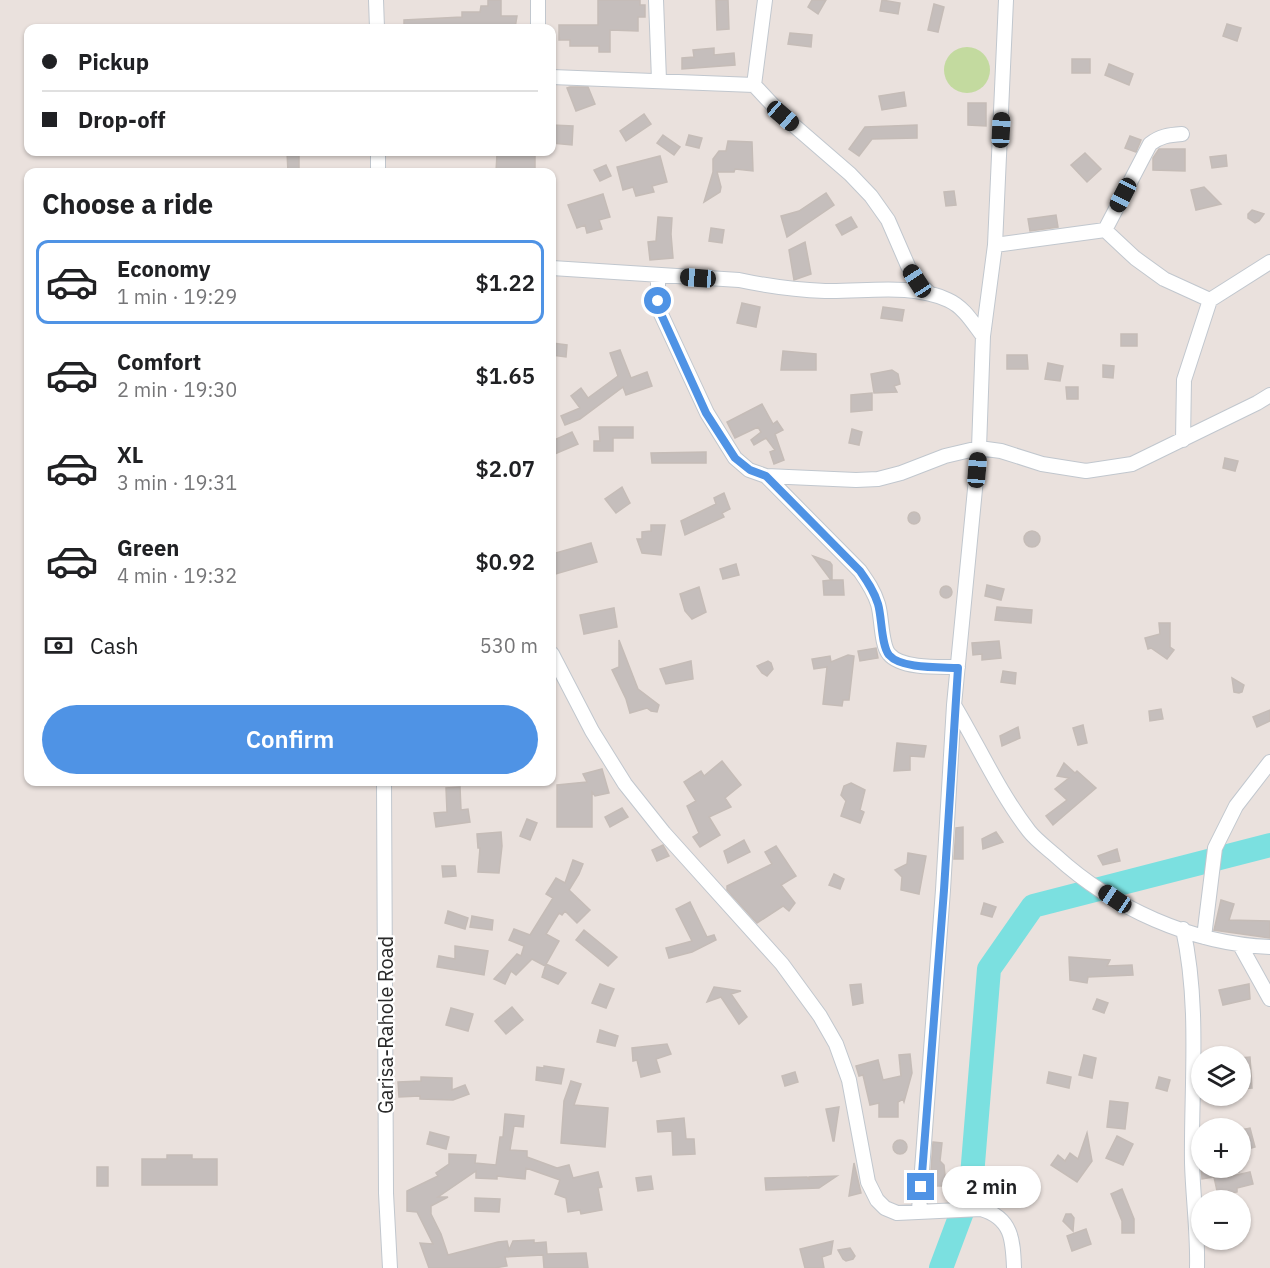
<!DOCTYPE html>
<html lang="en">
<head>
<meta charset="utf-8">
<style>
  body { margin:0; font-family:"IBM Plex Sans",sans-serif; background:#f2f2f2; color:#202124; height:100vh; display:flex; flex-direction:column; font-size:22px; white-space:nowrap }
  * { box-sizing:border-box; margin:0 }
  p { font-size:20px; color:#757577 }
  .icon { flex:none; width:33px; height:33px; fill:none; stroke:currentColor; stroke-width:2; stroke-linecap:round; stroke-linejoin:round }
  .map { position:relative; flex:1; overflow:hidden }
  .drawer { position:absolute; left:24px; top:168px; width:532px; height:618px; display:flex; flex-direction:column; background:#fff; border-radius:12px; box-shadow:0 2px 4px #0004 }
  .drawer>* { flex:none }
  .guide { position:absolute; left:24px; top:24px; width:532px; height:132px; border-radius:12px; box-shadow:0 2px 4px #0004; display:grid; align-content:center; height:132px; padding:0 18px; background:#fff }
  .tools { position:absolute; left:1191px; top:1046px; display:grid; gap:12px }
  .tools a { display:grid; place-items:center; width:60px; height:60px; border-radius:50%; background:#fff; box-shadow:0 2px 4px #0004; font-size:30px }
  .end { position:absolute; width:27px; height:27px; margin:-14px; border:8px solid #4f93e5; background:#fff; box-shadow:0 0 0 3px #fff }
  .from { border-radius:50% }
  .bubble { position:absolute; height:42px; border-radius:21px; background:#fff; box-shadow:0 2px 4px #0004; font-size:20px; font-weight:600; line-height:42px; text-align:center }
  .car { position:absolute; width:18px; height:36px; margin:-18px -9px; border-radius:8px; box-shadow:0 0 4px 2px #0007; background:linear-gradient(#222 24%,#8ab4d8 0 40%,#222 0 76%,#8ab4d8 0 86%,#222 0) }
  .guide b { display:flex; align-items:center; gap:21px; height:57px; font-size:22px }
  .guide b+b { border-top:2px solid #e0e0e0 }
  .guide i { width:15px; height:15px; background:#202124 }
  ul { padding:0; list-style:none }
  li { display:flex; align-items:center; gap:18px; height:84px; margin:0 12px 9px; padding:0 6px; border:3px solid transparent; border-radius:12px }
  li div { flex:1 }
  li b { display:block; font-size:22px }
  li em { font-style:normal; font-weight:600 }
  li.selected { border-color:#4f93e5 }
  li>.icon { width:54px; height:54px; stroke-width:1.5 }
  h2 { padding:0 18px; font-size:27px; line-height:72px }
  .pay { display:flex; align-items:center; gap:15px; height:66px; padding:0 18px; font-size:22px }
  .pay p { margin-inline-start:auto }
  .cta { display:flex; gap:12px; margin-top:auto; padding:12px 18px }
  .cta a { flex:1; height:69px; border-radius:36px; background:#4f93e5; color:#fff; font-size:24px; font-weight:600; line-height:69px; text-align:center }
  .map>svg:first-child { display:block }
</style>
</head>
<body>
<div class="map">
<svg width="1270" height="1268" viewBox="0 0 1270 1268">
  <rect width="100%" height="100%" fill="#eae1dd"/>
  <path fill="#c3da9f" d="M944 70a23 23 0 1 1 46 0a23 23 0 1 1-46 0Z"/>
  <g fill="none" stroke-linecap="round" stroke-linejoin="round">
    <path stroke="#7be0e0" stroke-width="24" d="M941,1268L971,1188L989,969L1033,906L1270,845"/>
  </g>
  <path fill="#c5bebc" stroke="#c5bcb7" stroke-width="1.5" d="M488,0H501V16H517L515,28H404V20L462,17V12H480L481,6H488Z
    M598,0H640V5H645V17H638V31L610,30V52H599V46H570V40H559V25H598Z
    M716,0H728L729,29L717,30Z
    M812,0H826L818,14L808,7Z
    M882,0L900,3L898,14L880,11Z
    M934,4L944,7L938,32L928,30Z
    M1227,24L1241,28L1237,41L1223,36Z
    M790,33L812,35L811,47L788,44Z
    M714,48V55L734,53L735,65L682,69V58L694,57L693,50Z
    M1072,59H1090V73H1072Z
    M1109,64L1133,74L1129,85L1105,75Z
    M570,87H588L595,104L576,111L567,88Z
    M904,92L906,106L882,110L879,96Z
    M968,103H986V126L968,125Z
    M644,114L651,124L626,141L620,131Z
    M552,125L573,126L572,145L552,143Z
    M917,125V138L872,139L859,156L849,149L865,127Z
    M663,135L680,147L674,155L657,143Z
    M689,135L702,138L699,148L686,145Z
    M1130,136L1141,140L1136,152L1125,148Z
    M728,141L752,142L753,171L735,169L734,172H717L721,187L720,192L704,202L713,172V159L719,151H726Z
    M1159,149H1185V171L1153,170V158Z
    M287,152H299V172H288Z
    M519,152H535V172H496L497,154H519Z
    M1085,153L1101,169L1087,182L1071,165Z
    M1226,155L1227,166L1212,168L1210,157Z
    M660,156L667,182L652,186L654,192L636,196L633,187L623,190L617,167Z
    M606,165L611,176L600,181L594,170Z
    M1204,187L1221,204L1196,210L1191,190Z
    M954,191L956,205L946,206L944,192Z
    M826,193L834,205L787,237L781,216L799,211Z
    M603,194L610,217L599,220L602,229L587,233L585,225L577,228L568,205Z
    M1252,210L1264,214L1259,221L1255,223L1248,218V214Z
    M1056,215L1058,227L1030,231L1028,219Z
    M658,217L672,218L671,234L673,258L650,260L648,242L656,241Z
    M851,217L857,227L842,235L836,225Z
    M711,228L724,230L722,243L709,241Z
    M805,242L811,274L794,280L789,250Z
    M742,303L760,307L756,327L737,323Z
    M883,307L904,310L902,321L881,318Z
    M1121,334H1137V346H1121Z
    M552,343L567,345L566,357L552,355Z
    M620,350L631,378L647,372L652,386L626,395L623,387L580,419L565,425L561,416L580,408L571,396L581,388L588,398L618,376L610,353Z
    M783,351L816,354V370H781Z
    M1007,355H1027L1028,369H1007Z
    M1048,363L1063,366L1060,381L1045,379Z
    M1103,365L1114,366L1113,378L1103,377Z
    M892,370L898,374L900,384L894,386L897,392L874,393L871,374Z
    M1066,387H1078V399H1067Z
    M872,393V410L851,412V395Z
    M762,404L773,424L777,421L783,430L775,434L784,460L774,464L770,452L775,450L766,438L754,445L751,440L761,432L758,427L735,438L727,422Z
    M599,427H633V438H613V451H594V441H600Z
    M852,429L862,432L859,445L849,443Z
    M572,432L578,444L552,455V441Z
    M706,452V463H652L651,453Z
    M1225,458L1238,461L1235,471L1223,468Z
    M622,487L630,503L616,513L605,499Z
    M724,493L730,509L722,513L724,517L685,535L681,521L716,504L714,498Z
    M908 518a6 6 0 1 1 12 0a6 6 0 1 1-12 0Z
    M651,525H665L661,555L642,553L637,539H642V532L651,531Z
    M1024 539a8 8 0 1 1 16 0a8 8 0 1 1-16 0Z
    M591,543L597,562L552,575V554Z
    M813,556L830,562L832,565V580H843L844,595H824L823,581L831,580Z
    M736,564L739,575L723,579L720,569Z
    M987,585L1004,589L1001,600L985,596Z
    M940 592a6 6 0 1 1 12 0a6 6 0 1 1-12 0Z
    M699,587L706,612L692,619L685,611L680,594Z
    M997,607L1032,610L1031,623L995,620Z
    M614,608L617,627L584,634L580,615Z
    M1159,623H1170V647L1174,650L1167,659L1151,648L1148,649L1145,638L1160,634Z
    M619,640L638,689L659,705L657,712L651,711L647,708L630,713L626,699L612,670L619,667Z
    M999,641L1001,658L982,660V654L973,655L972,643Z
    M876,648L878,658L860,661L858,651Z
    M848,655L854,656L849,700H843L842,706L823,704L827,667L814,669L812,659L830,656L831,662Z
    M691,661L693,679L666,684L660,669Z
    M768,661L771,663L773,669L767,676L762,673L757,666Z
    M1003,671L1016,673L1015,684L1001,682Z
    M1232,678L1244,685L1242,692L1239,693L1234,692Z
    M1161,709L1163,719L1150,721L1149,711Z
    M1270,710V721L1257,727L1253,717Z
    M1083,725L1087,743L1078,745L1073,728Z
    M1018,727L1020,738L1002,746L1000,736Z
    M897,743L926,746L924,757L910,756V770L894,771Z
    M722,761L741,785L725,798L731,807L709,817L720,835L700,847L693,837L699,833L687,806L696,801L684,782L701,771L704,776Z
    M1064,763L1075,773L1077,771L1096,788L1053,825L1046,816L1067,800L1055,789L1069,778L1057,776Z
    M602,769L609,793L595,796L592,792V827H557V785L587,782L583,774Z
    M851,783L865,790L860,810L864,812L860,823L841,816L846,801L841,795L844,786Z
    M460,787L461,810L468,809L470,822L436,827L434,813L447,812L446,788Z
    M622,808L628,817L610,827L605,817Z
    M527,819L537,823L530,840L520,836Z
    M963,827V859H954L956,828Z
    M501,832L502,846L499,873L478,872L480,848H478L477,834Z
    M996,832L1003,842L983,849L982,839Z
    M744,840L750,852L728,863L724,851Z
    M663,845L669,856L657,861L652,850Z
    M776,846L796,876L781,885L795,903L789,911L783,906L757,923L727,890V886L772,864L765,852Z
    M1117,849L1120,861L1103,865L1098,856Z
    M908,853L926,856L919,894L901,890L902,877L895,870L907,864Z
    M573,860L583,864L579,874L569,890L590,910L577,923L565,911L562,915L559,913L546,934L559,941L545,966L532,959L516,975L511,971L505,984L494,979L517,954L521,956L524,946L509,940L514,929L530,935L553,898L546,894L556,878L565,883Z
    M442,866H455L456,876L443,877Z
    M834,874L844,879L840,889L829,885Z
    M1221,900L1234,904L1229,920L1270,921V938L1214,930Z
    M690,902L707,937L714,935L716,940L692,952L669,958L666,948L692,941L676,909Z
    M984,903L996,907L992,917L981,914Z
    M448,911L468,918L465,929L445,923Z
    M472,916L493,920L492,930L470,927Z
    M584,930L617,957L608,966L576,940Z
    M455,946L488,951L484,975L437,967L439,956L455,959Z
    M1069,957L1110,960L1107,966L1132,965L1133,975L1088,977L1087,983L1070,980Z
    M546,964L566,973L558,984L542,977Z
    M600,984L614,989L606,1008L592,1003Z
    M861,984L863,1003L853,1005L850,985Z
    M1249,984L1250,999L1223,1005L1219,990Z
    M714,987L741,991L731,994L747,1017L739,1024L721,997L707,1002Z
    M1097,999L1108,1003L1104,1013L1093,1009Z
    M512,1007L523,1020L506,1034L495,1021Z
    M451,1008L473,1014L468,1031L446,1025Z
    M600,1030L618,1036L615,1046L597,1042Z
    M667,1044L671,1054L656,1059L660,1072L641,1077L637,1060L633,1061L632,1048Z
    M910,1054L912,1073L904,1102L903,1099L898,1102V1117H879V1103L870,1105L863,1075L859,1076L856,1066L878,1060L883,1080L901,1076L899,1055Z
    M1084,1055L1096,1058L1092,1078L1079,1075Z
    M1250,1057L1252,1088L1240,1089V1058Z
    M544,1066L564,1069L561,1084L536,1080L537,1067L544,1068Z
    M795,1072L798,1082L785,1086L782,1076Z
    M1049,1072L1071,1077L1069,1088L1047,1083Z
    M421,1077L452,1078V1090L465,1085L469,1094L453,1100L420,1099V1096L399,1097L398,1082L421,1081Z
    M1159,1077L1170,1080L1167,1091L1156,1088Z
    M571,1081L581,1084L574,1105L608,1108L605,1147L561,1143L564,1101Z
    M1110,1101L1128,1103L1125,1129L1107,1127Z
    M839,1107L834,1141H833L826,1109Z
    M505,1114L524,1116L523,1127L514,1126L510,1150L527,1151V1157L557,1168L569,1165L573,1178L598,1172L602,1187L598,1188L602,1210L581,1214L580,1210L568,1212L566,1198L555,1194L560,1180L526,1168L525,1179L497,1176V1179L476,1178V1171L438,1197H448L431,1206V1214L441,1234L448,1255L498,1242L507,1241L509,1250L513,1241L534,1240V1243L546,1242L547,1254L586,1253L588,1268H544L543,1255L505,1257L507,1266L494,1268H429L420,1243L433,1244L417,1212L407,1211V1191L438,1176L436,1173L449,1164V1154L476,1155L475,1163L496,1165L500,1137H503Z
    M684,1118L686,1139H694L695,1154L673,1155L672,1131L658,1132L657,1121Z
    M1250,1128L1255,1147L1244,1150L1240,1130Z
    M430,1132L449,1137L446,1149L427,1144Z
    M1087,1133L1092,1161L1077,1182L1051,1165L1058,1155L1065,1161L1070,1153L1078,1159Z
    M1117,1136L1133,1144L1123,1165L1106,1158Z
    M893 1147a7 7 0 1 1 14 0a7 7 0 1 1-14 0Z
    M933,1142L942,1143L940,1161L944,1165L946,1186H930Z
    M167,1155H192V1159H217V1185H142V1159H167Z
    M854,1163L861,1193L849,1196Z
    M97,1167H108V1186H97Z
    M1209,1167H1239V1172L1223,1175L1224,1178L1250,1172L1253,1184L1237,1188V1192L1227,1194L1228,1200H1219L1214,1177L1202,1179L1201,1168Z
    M651,1176L653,1189L638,1191L636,1178Z
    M837,1176L819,1188L766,1190L765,1178L807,1177L809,1179V1177Z
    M1122,1189L1134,1219V1233H1122V1221L1111,1194Z
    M475,1198L500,1199L499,1212L475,1211Z
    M1066,1214H1071L1074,1218L1073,1231L1063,1221Z
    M1086,1229L1091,1244L1072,1251L1067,1236Z
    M833,1241L831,1254L822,1257L824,1268H805L800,1249Z
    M850,1248L855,1256L853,1259L846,1261L843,1259L838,1250Z"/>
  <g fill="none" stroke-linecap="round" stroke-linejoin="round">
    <defs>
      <path id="minor" d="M376,0L377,28
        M538,0V28
        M656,0L659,80
        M765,0L754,85L783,116L850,174L871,196L888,220L908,266L917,281L929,293
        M552,77L754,85
        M378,152V172
        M1105,230L1150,144C1160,136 1169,135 1182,134
        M995,245L1105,230L1135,258L1164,279L1210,300L1184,380L1183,440
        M552,268L739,280C767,286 797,290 825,291C865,292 911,283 948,300C964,307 973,323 983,336
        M658,275V301L661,314L707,413L735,458L749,470L766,476L856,480L878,479L901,473L945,456L979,448L1001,451L1042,464L1086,471L1132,464L1257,403L1270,395
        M1210,300L1270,262
        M766,476L860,571C867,581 874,591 878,604C882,617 881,645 889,654C901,669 940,667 958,667
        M552,654L592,731L625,784L664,833L782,964L820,1016L836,1044L849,1080L868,1182L877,1200L885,1208L897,1213L981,1209C1012,1218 1013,1240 1014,1268
        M954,705C979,747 999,792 1029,831C1036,840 1047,848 1056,856C1113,908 1192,944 1270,947
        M384,782L386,1193L390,1268
        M1183,929C1200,1006 1191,1085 1192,1163C1193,1198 1198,1233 1197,1268
        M1204,937L1215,848L1236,806L1270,762
        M1240,945L1270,999
        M919,1210L943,890L954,705L979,448L983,336L995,245L1006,0"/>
    </defs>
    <use href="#minor" stroke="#c1c7ce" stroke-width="16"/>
    <use href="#minor" stroke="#fff" stroke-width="14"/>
  </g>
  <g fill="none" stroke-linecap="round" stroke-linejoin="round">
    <path stroke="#4f93e5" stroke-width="8" d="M658,301L661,314L706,413L735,458L750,470L766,476L860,571C867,581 874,591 878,604C882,617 881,645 889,655C901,669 940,667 958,668L944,890L921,1187"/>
  </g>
  <g text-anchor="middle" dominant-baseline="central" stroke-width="4.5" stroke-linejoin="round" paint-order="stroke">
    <g font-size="20" fill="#292929" stroke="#fff">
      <text transform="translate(385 1025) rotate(-90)">Garisa-Rahole Road</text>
    </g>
  </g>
</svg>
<div class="tools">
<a><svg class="icon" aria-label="layers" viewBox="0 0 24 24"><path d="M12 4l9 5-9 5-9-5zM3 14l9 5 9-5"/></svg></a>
<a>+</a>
<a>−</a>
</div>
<i class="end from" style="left:658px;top:301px"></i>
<i class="end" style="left:921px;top:1187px"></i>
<div class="bubble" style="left:942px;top:1166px;width:99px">2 min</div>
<i class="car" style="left:783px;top:116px;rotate:131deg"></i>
<i class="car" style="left:1001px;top:130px;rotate:3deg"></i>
<i class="car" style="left:1123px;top:195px;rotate:207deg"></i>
<i class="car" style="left:698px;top:278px;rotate:274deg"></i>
<i class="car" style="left:917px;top:281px;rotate:327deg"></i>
<i class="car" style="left:977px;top:470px;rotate:5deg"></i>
<i class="car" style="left:1115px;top:899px;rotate:304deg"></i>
<div class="guide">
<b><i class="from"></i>Pickup</b>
<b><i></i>Drop-off</b>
</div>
<section class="drawer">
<h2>Choose a ride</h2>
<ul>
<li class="selected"><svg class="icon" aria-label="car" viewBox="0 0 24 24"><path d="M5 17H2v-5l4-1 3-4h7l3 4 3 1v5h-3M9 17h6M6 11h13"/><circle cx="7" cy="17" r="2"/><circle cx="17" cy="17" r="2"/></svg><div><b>Economy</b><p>1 min · 19:29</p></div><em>$1.22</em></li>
<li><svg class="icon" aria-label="car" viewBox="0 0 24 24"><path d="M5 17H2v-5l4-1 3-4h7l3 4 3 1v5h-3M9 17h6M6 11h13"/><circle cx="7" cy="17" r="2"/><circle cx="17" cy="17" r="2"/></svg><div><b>Comfort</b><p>2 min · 19:30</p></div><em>$1.65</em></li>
<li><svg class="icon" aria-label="car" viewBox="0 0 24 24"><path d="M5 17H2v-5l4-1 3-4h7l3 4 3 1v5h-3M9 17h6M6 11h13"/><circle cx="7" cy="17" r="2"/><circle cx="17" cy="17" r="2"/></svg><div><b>XL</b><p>3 min · 19:31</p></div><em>$2.07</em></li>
<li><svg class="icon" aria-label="car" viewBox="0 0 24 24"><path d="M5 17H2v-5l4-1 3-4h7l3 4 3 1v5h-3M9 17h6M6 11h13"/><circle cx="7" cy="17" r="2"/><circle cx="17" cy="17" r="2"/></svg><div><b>Green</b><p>4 min · 19:32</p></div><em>$0.92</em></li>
</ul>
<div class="pay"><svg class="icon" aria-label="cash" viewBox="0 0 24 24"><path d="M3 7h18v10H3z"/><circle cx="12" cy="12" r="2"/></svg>Cash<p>530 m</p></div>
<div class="cta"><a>Confirm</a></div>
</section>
</div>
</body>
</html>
